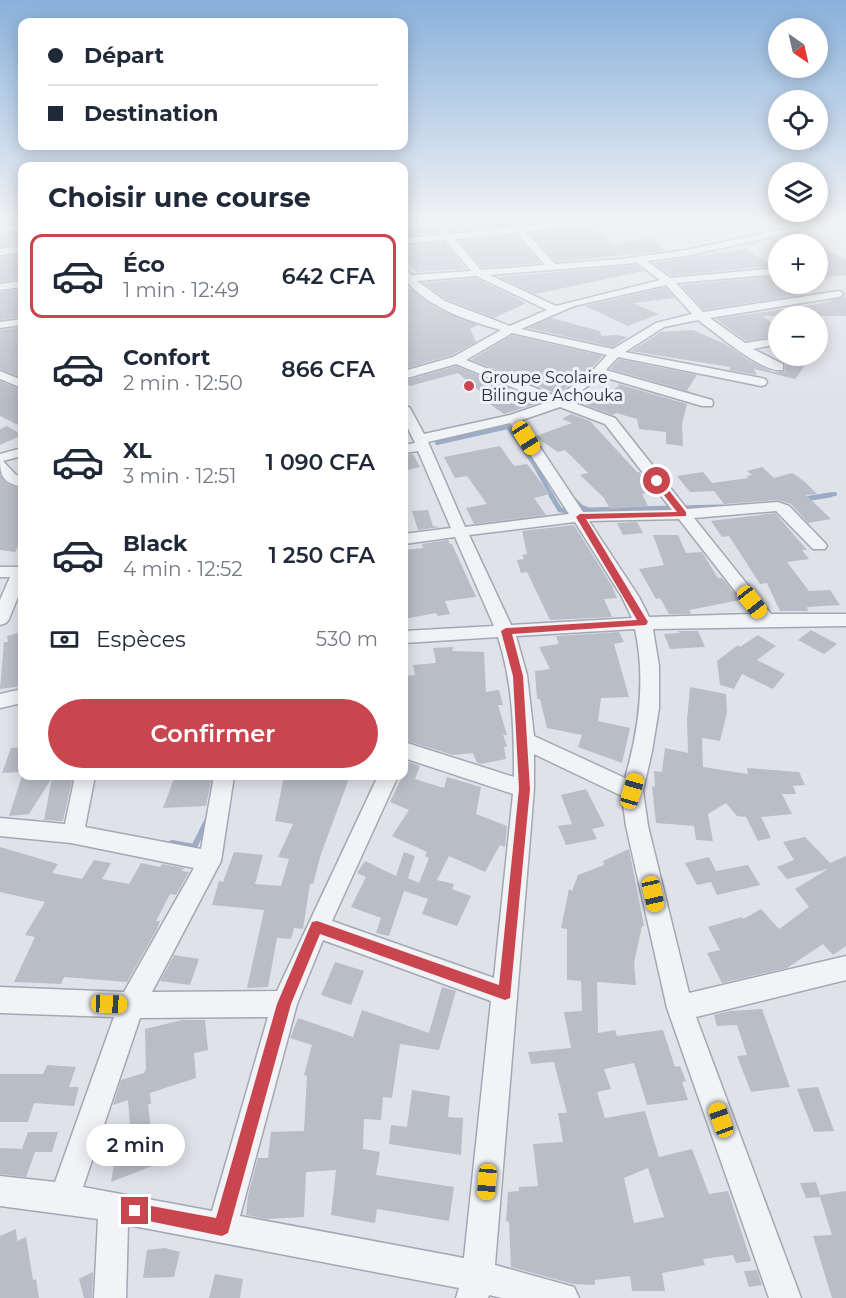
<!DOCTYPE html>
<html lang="fr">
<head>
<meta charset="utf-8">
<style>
  body { margin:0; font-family:Montserrat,sans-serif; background:#f6f6f7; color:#1f2937; height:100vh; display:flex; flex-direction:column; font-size:22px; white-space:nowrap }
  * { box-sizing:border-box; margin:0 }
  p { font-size:20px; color:#747a83 }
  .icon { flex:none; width:33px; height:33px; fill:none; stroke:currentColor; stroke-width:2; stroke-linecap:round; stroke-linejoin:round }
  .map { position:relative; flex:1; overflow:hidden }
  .details { position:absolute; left:18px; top:162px; width:390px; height:618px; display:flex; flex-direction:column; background:#fff; border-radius:12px; box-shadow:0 3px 15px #0003 }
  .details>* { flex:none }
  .banner { position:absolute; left:18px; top:18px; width:390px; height:132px; border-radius:12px; box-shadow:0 3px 15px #0003; display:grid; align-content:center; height:132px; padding:0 30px; background:#fff }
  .needle { width:39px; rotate:146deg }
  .fabs { position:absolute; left:768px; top:18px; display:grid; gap:12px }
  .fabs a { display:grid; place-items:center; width:60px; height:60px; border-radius:50%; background:#fff; box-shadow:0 3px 15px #0003; font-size:30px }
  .end { position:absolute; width:27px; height:27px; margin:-14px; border:8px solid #ca464f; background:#fff; box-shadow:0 0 0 3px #fff }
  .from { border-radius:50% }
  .bubble { position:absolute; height:42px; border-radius:21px; background:#fff; box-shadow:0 3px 15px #0003; font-size:20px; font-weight:600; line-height:42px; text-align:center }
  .car { position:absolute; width:18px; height:36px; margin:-18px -9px; border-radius:8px; box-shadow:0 0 4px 2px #0007; background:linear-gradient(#f5c518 24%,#345 0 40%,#f5c518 0 76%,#345 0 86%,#f5c518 0) }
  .banner b { display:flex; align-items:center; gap:21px; height:57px; font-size:22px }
  .banner b+b { border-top:2px solid #e0e1e3 }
  .banner i { width:15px; height:15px; background:#1f2937 }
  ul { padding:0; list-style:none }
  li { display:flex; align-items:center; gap:18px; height:84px; margin:0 12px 9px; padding:0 18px; border:3px solid transparent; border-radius:12px }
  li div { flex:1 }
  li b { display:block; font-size:22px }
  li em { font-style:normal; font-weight:600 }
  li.current { border-color:#ca464f }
  li>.icon { width:54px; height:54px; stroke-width:1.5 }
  h2 { padding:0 30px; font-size:27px; line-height:72px }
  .pay { display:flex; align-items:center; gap:15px; height:66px; padding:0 30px; font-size:22px }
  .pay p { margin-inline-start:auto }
  .button { display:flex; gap:12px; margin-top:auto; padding:12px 30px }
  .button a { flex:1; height:69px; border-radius:36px; background:#ca464f; color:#fff; font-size:24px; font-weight:600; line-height:69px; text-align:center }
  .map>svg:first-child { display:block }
</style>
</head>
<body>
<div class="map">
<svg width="846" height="1298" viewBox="0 0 846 1298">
  <rect width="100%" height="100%" fill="#dfe2e8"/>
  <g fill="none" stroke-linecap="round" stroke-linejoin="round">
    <path stroke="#9bacc7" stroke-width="4" d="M535,441L548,461
      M437,443L508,427L534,464L552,496
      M821,496L835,494"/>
    <path stroke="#9bacc7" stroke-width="5" d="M551,495L560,510L573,511
      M805,499L830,495
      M575,501L581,507L589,510L721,507"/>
    <path stroke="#9bacc7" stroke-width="6" d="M172,843L194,847L207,821"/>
  </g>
  <path fill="#b9bdc8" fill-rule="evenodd" d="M450,218H570L452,232L449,225H452Z
    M404,225H435L439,233L409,235L404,230Z
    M589,226L613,244L651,238L665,251L556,262L531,234Z
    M22,232V244L0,247V235Z
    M516,235L540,263L482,268L459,241Z
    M444,242L466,269L416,272L404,257V246Z
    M818,244L846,260V275L818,278Z
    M746,249L772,266L671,276L653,263Z
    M22,254V279L0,282V257Z
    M636,265L644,271L535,294L499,277Z
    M778,276V284H794L806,294L704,310L681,285Z
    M476,278L526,303L494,318L446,299L423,283Z
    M404,284L437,308L478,325L470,329L476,342L452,355L404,369Z
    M665,287L675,298L632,303L659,314L628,326L585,306Z
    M22,289V317L0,320V292Z
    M844,297L846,298V316H762L777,326L771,327L778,332V336L746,341L716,319L818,304Z
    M551,318L600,331L601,336L616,335L628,337L613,347L528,328Z
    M22,327V378L0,369V330Z
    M693,330L725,344L750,361L773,372H785V364L780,360L793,356H812L795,379L754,369L757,375L730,370V367L631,351L661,332Z
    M512,335L603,356L592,367L558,394L471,360Z
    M619,359L697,375L687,390L690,392L610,369Z
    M456,366L542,402L504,414L490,404L494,403L458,373L410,386L404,381Z
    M0,381L22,390V427L0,416Z
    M618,384L687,404L682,424L683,446L666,444V432L639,429L637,419L616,413L613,415L586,405L619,386Z
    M571,414L590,421L637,472H639L651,487L645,488L648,493L642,494L648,506L610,509L604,498L580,475L588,473L565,450L558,452L537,438L536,436L572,423L562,419Z
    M7,426L22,435L0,445V429Z
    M500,446L514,466L527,464L550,494L534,498L546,515L474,524L466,508L487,504L467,476L455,478L444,457Z
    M413,454L420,467L404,471V455Z
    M762,467L774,478L792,473L804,481L817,494L806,495L831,519L808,523L791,504L778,500L724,504L714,491L690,492L677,476L703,472L712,483L749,478L746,476L752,475L747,471Z
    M0,475L8,484L22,489V540L15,552L0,550Z
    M428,510L433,526L440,527L418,530L412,511Z
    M775,513L807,550H802L809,559L787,562L809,591L830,590L840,605L807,607L808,611H780L767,583L760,584L729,536L722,537L711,521Z
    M637,522L643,533L623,535L617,523Z
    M574,525L612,586L617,598L604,599L612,617L550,620L527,572L521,573L517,560L524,559L522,555L527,554L522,531Z
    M653,535H678L686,553L702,552L718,578H722L740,600L689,610L691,614H669L660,598L656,599L639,569L664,565Z
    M448,540L450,544H452L476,597L445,601L450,614L438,616L436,613L404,619V550L423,548L422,544Z
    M811,630L837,644L824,654L798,640Z
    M678,631H698L705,647L670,649L664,634L680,633Z
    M22,632V686L0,689L4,642H8L7,636Z
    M619,632L624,642L614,644L629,697L601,698L598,721L630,728L622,763L578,747L582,735L547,728L540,699H537L535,671L550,669L539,647L559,644L556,636Z
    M758,635L776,646L757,660L785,674L773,689L742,674L734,689L720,685L717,661L738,645L740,647Z
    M454,647L452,651L484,652L486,692L499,690L503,705H498L507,735H503L507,746L504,747L506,759L481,764L477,763L473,753L453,755L407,741L404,736V676L415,675L413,665L436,663L433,648Z
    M690,687L726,694L727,713L720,741L702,738L703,767L748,774L747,768L799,772L805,785L793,786L796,794H782L792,814L761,817L771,838L758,841L746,817L737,816L726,803L708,814L713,841L696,840L694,826L656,823L652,786L655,787L654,771L662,772L665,748L688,753L687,720Z
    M22,747V772L2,773L11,748Z
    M409,762L420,766L415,779L444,788L447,777L481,787L476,814L507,826L505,847L500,845L485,872L449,856L437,880L454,884L452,889L471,896L457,926L422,914L428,899L404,891L389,936L376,933L381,918L351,907L366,877L357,873L365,861L396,876L404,852L415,856L408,878L419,883L429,858L425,856L427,852L392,836L409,810L390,802Z
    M22,776H73L63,821L44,820L52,778L29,814L9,816Z
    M175,776H212L206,806L163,808Z
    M284,776H350L321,854L313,884H310L303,929L294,928L291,939L277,938L268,987L247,988L264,910L212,905L219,881L223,882L234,852L263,855L255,884L281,886L289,859L278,857L293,824L275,821Z
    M586,789L605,826L592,829L597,839L566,845L558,826L572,824L561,795Z
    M805,837L830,863L846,856V946L833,955L823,944L787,968L722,983L707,953L720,950L708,927L742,917L743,919L761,909L779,929L809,907L795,889L828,869L787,879L777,867L794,860L783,842Z
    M0,847L58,864L52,873L82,879L94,860L111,863L102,879L129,884L141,863L160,867L162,864L184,868L182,871L189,872L176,895L170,894L156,921H160L157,929L127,982L64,977L61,984L14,982L35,937L25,935L45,902L0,892Z
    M629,849L644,926H642L634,963L636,985L597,982L598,1033L615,1030L617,1036L663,1030L675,1067L680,1066L686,1081L682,1082L688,1100L647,1105L634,1063L604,1069L611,1089L597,1092L605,1118L645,1111L659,1157L692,1149L709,1194L728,1191L751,1261L736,1263L733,1255L703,1259L705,1265L662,1273L665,1291H632L630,1276L595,1280V1285L573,1284L511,1267L509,1222L506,1221L508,1192L519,1191V1187L538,1186L533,1144L563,1142L558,1113H567L554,1062L531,1064L528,1052L571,1048L564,1012L582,1011L581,981L567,980V929L561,928L569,889L572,891L578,875L604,865L603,861ZM648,1168L664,1217L634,1223L624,1178Z
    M709,857L716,871L748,865L760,885L717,895L711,882L697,885L685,863Z
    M174,955L199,959L190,985L160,981Z
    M335,962L364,971L351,1005L321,995Z
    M442,987L456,991L439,1050L400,1044L392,1098L383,1097L381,1120L364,1119L363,1149L380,1152L376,1175L454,1187L449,1221L377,1209L375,1223L331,1215L336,1170L306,1172L304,1217L267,1219L246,1215L248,1195L258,1158H268L271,1132L304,1131L307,1076L304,1075L312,1045L290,1038L298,1018L353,1037L362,1010L429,1033Z
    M762,1009L790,1087L751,1092L737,1056L747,1055L737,1025L717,1026L714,1015L730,1011Z
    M182,1020H205L208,1050L194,1053L196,1078L150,1093L151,1104H148L155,1165L111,1182L114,1165L133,1163L128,1100L113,1105L121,1080L144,1073L146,1069L145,1029Z
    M47,1065L76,1067L69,1087H79L74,1106L34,1103L28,1122H0V1074H43Z
    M818,1087L834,1131L814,1132L797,1089Z
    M412,1090L450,1096L448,1117L463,1118L461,1155L389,1144L391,1125L407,1127Z
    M28,1132H58L52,1152H35L26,1177L0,1174V1148L22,1149Z
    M816,1182L820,1195L846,1191V1298H832L813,1236L832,1235L820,1197L806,1198L800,1183Z
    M16,1229L17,1241L26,1237L33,1280L36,1279L39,1298H0V1236Z
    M165,1248L180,1252L174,1277L143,1278L147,1250Z
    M757,1270L762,1285L749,1287L744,1271Z
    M93,1272L92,1298H84L79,1279Z
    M215,1274L243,1279L240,1298H209Z"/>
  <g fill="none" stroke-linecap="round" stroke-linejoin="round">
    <defs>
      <path id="minor" d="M434,218H442L451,234L590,218H615L611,221L526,232L555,264L621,259L686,250L797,226L802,229L800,231L686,256L647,261L670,278L778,268V274L676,283L703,312L839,291L844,294L839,297L710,318L745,343L778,338V344L753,349L783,364V370C762,374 715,332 698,320L664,327L625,352L761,378L765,379L767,382L765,385L761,386L618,357L606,370L712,400L713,403L712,406H702L600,376L569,401L615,418L687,509L778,502L789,506L825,543L827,546L825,549H813L776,511L694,518L771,614H846V626L653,629L659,666V708L652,751L643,791L648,826L689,993L846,956V980L696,1017L801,1298H769L667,1008L626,826L622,796L534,754V789L495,1265L574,1287L579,1298H502L489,1295L488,1298H456L459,1288L128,1225L126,1298H94L98,1219L0,1206V1176L55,1182L114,1017L0,1013V987L124,992L194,868L71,843L0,836V818L65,824L75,776H95L85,827L201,849L214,776H234L221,861L152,992L277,991L378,776H398L332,921L494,978L513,794L404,758V742L514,777C514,729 513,684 498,637L404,643V631L494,626L455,537L404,544V534L451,528L418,451L404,453V445L415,443L404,420V404L410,408L424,434L510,415L548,402L456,364L404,379V371L453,357L501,330C468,321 430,308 407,282H404V269L412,275L471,271L445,240L404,244V238L442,235ZM517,233L545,265L481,270L455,239ZM637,263L660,280L556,306L490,275ZM476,276L547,310L510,326L445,301L417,281ZM666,285L692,314L656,323L613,349L521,329L574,306ZM512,333L607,355L594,369L558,397L466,360ZM560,407L605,424L672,510L583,512L522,420ZM510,423L569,514L465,527L428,442ZM679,519L753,614L649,617L639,597L589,521ZM575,522L622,597L632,618L511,625L469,535ZM635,629C646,679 639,730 625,778L534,736L527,675L516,636ZM323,940L491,1001L464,1258L240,1216L297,1004ZM268,1017L212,1211L83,1187L140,1018Z
        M22,224V230L0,233V227Z
        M22,246V252L0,255V249Z
        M22,281V287L0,290V284Z
        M22,319V325L0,328V322Z
        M0,371L22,380V388L0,379Z
        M22,448V456L3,461L15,474L22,478V487C0,482 0,474 0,454Z
        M0,567H22V587L9,619L6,623L0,625V600L10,577H0Z
        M22,689V703L0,708V694Z"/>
    </defs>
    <use href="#minor" stroke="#a4a8b2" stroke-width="3"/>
    <use href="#minor" fill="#f2f3f6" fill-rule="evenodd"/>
  </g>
  <linearGradient id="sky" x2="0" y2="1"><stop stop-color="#89b1db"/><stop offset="0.55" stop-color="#f1f2f5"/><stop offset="1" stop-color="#f1f2f5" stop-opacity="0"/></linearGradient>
  <rect width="846" height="400" fill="url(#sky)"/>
  <path fill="#ca464f" d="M655,479H660L686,512V516L586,519L648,622L646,625L512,634L523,676L530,789L510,998L505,1000L320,934L291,1004L228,1233L222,1236L129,1217L126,1211L129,1205L135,1203L216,1218L277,1004L312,922L317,921L499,985L519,789L513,676L501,631L506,628L637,620L576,517L580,514L677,512L653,481Z"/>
  <circle fill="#ca464f" stroke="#eef1f6" stroke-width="2" cx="469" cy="386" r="6"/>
  <g text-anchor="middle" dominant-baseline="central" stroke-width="6" stroke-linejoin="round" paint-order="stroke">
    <g font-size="16" fill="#282e3f" stroke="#eef1f6" text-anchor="start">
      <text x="481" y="377">Groupe Scolaire<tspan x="481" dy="18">Bilingue Achouka</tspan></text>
    </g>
  </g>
</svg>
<div class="fabs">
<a><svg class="needle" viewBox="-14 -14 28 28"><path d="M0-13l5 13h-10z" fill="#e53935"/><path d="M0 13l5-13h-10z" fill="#747a83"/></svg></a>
<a><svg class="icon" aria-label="locate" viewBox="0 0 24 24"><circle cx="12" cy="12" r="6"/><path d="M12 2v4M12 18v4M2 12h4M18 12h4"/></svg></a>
<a><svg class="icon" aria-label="layers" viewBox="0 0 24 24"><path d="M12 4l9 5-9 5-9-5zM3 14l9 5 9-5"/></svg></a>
<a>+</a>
<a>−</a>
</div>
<i class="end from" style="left:657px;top:481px"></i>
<i class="end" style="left:135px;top:1211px"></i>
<div class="bubble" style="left:86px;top:1124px;width:99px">2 min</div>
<i class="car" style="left:526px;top:438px;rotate:148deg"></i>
<i class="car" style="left:752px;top:602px;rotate:142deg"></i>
<i class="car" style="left:632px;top:791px;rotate:16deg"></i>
<i class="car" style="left:653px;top:894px;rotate:167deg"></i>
<i class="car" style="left:109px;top:1004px;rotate:92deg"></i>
<i class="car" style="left:721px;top:1120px;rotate:340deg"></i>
<i class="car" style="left:487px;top:1182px;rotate:185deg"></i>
<div class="banner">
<b><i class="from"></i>Départ</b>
<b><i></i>Destination</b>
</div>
<section class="details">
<h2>Choisir une course</h2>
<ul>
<li class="current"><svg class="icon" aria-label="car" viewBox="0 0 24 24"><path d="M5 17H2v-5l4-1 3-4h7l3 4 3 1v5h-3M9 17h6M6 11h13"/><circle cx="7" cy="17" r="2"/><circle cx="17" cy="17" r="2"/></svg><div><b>Éco</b><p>1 min · 12:49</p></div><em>642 CFA</em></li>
<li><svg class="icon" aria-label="car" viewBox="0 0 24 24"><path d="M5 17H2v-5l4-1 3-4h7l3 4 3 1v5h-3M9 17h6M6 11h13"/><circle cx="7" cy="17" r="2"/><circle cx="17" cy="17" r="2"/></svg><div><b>Confort</b><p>2 min · 12:50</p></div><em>866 CFA</em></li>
<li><svg class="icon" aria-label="car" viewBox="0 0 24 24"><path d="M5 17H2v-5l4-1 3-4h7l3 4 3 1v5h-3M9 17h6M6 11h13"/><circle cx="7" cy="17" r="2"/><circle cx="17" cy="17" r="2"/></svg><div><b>XL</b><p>3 min · 12:51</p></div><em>1 090 CFA</em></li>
<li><svg class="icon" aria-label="car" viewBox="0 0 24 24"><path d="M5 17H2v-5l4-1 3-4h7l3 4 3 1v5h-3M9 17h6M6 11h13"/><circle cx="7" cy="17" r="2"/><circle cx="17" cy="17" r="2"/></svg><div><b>Black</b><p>4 min · 12:52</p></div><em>1 250 CFA</em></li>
</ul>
<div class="pay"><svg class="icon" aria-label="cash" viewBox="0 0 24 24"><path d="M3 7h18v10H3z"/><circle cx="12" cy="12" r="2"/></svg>Espèces<p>530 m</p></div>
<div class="button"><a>Confirmer</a></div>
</section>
</div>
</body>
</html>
